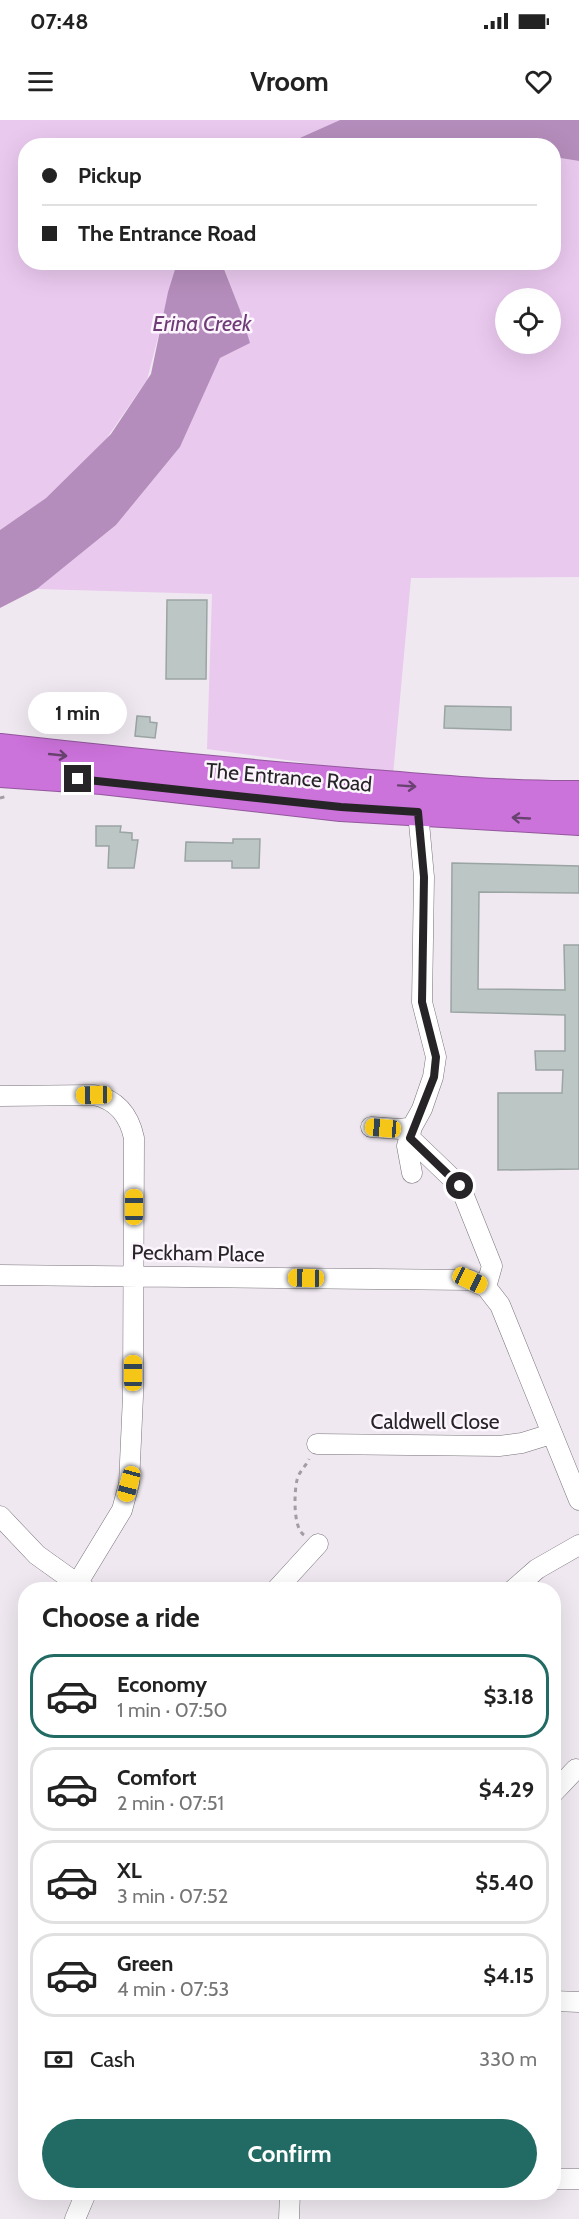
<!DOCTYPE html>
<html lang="en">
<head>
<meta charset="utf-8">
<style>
  body { margin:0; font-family:Cabin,sans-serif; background:#f6f6f6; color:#222; height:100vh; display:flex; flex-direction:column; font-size:22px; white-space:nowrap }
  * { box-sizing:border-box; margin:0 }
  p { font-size:20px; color:#767676 }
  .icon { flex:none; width:33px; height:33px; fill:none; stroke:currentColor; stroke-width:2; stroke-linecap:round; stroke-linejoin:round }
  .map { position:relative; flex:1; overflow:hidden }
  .panel { position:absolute; left:18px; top:1462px; width:543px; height:618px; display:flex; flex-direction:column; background:#fff; border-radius:24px; box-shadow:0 6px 24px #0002 }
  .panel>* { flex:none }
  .top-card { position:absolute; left:18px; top:18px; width:543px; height:132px; border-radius:24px; box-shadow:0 6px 24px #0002; display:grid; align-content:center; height:132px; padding:0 24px; background:#fff }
  .tools { position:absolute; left:495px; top:168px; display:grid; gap:12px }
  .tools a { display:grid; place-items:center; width:66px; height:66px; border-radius:50%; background:#fff; box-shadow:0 6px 24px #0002; font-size:30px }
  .end { position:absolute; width:27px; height:27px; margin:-14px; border:8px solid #272427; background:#fff; box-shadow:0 0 0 3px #fff }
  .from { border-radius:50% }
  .bubble { position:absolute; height:42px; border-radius:21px; background:#fff; box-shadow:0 6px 24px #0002; font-size:20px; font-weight:800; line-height:42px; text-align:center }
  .car { position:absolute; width:18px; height:36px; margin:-18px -9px; border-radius:8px; box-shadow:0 0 4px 2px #0007; background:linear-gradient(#f5c518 24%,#345 0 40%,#f5c518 0 76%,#345 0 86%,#f5c518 0) }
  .top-card b { display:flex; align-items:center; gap:21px; height:57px; font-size:22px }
  .top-card b+b { border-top:2px solid #e0e0e0 }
  .top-card i { width:15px; height:15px; background:#222 }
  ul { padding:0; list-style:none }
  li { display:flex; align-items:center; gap:18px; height:84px; margin:0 12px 9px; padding:0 12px; border:3px solid #e0e0e0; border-radius:24px }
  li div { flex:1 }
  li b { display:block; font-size:22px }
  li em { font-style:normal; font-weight:800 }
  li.active { border-color:#216b64 }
  li>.icon { width:54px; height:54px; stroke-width:1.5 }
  h2 { padding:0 24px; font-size:27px; line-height:72px }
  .pay { display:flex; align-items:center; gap:15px; height:66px; padding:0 24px; font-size:22px }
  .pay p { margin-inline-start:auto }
  .button { display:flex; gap:12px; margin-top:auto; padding:12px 24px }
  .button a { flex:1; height:69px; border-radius:36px; background:#216b64; color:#fff; font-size:24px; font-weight:800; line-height:69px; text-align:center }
  .status { display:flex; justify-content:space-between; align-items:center; height:42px; padding:0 30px; background:#fff; direction:ltr }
  .status svg { height:16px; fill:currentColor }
  header { display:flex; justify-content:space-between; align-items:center; height:78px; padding:0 24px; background:#fff; font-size:27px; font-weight:800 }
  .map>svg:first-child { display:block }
</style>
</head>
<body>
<div class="status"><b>07:48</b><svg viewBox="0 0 49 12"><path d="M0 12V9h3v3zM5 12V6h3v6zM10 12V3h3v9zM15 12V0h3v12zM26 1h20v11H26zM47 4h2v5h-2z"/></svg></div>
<header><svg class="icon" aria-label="menu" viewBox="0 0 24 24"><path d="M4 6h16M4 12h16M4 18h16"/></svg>Vroom<svg class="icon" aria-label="heart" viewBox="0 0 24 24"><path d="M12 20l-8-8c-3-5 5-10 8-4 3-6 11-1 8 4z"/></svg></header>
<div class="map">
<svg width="579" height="2099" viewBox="0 0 579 2099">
  <rect width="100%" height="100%" fill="#efe8f0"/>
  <path fill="#eac9ef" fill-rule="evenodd" d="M0,0H340L284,25L26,26V142L177,143L147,260L106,319L46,378L0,410Z
    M554,37L579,41V457L411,458L393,655L207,629L212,474L37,469L116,405L180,327L220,238L249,223L240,190L224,148L229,143L554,142ZM506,178H550V224H506Z"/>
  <path fill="#b58dbc" d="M340,0H579V41L554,37V26L284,25Z
    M177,143H229L224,149L240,190L250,223L220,238L180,327L116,405L37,469L0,488V410L46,378L111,314L151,254L168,172Z"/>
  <path fill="#bcc7c5" stroke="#9aa4a2" stroke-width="1.5" d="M167,480H207L206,559H166Z
    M92,581H113V608H80V589H92Z
    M445,586L511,587V610L444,608Z
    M137,596L150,597V602L157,603L155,618L135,616Z
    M96,706H121L120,712L132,713V720H138L134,748H108L109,726H96Z
    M233,719H260L259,748H232V741H185L186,722L233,723Z
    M452,743L579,746V773L479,772L478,869L565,870L564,825H579V1049L498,1050V973H562L563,950H536L535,931H565V895L451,892Z"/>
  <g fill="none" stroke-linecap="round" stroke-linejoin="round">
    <defs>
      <path id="minor" d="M0,976L94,975C117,980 129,995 134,1018L133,1276L129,1364L122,1390L77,1464
        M371,1007L400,1009L412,1007
        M410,1018L460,1066L492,1146L486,1167
        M412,1053L407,1026L412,1007L422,989L433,957L436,937L422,882L424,757L418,692
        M0,1155L470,1160L486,1167L500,1185L579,1380
        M317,1324L499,1326L522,1323L551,1314
        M0,1396L37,1435L86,1470
        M276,1470L318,1424
        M513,1470L537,1449L579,1425
        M554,1672L576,1649
        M554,1881L579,1882
        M554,2059H579
        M75,2099L86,2073
        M289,2099L290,2073"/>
      <path id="highway" d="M0,628C123,642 247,654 371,664C440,669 510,676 579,675
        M0,653L102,660L341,687L579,701"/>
    </defs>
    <use href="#minor" stroke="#787279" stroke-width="21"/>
    <use href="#highway" stroke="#92579c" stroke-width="30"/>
    <path stroke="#a39da3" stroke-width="3" stroke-dasharray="4.5 4.5" stroke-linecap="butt" d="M0,678L8,676
      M304,1415C293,1408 294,1373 297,1360C298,1353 306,1346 309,1339"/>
    <use href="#minor" stroke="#fff" stroke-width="20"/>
    <use href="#highway" stroke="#cc72db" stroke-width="28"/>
  </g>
  <defs><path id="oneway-shaft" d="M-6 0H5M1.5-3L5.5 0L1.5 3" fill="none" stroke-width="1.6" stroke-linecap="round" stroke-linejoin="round" transform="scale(1.5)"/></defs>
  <g stroke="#69436f">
    <use href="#oneway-shaft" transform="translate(58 635) rotate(6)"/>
    <use href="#oneway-shaft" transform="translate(407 666) rotate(4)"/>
    <use href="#oneway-shaft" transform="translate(521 698) rotate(-177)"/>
  </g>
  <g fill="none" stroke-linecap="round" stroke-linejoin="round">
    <path stroke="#272427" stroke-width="8" d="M78,659L341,687L418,692L424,757L422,882L436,937L434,957L410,1018L460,1066"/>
  </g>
  <g text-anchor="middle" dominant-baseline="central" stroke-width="5" stroke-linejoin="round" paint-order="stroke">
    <g font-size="21" fill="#272427" stroke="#fcf5fd">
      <text transform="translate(289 657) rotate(5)">The Entrance Road</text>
      <text transform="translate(198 1133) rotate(1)">Peckham Place</text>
      <text x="435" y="1301">Caldwell Close</text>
    </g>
    <g font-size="22" font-style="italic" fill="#703c78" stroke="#fcf5fd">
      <text x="202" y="203">Erina Creek</text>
    </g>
  </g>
</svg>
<div class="tools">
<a><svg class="icon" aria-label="locate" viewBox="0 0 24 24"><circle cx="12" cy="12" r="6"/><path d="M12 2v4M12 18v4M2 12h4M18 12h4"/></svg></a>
</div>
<i class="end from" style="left:460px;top:1066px"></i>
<i class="end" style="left:78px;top:659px"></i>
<div class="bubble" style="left:28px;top:572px;width:99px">1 min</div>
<i class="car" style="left:94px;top:975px;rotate:269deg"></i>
<i class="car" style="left:383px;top:1008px;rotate:275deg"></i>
<i class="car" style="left:134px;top:1087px;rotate:0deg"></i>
<i class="car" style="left:306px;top:1158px;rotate:271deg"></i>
<i class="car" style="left:470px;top:1160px;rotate:115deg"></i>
<i class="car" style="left:133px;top:1253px;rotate:0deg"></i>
<i class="car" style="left:129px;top:1364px;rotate:195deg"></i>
<div class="top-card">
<b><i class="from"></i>Pickup</b>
<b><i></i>The Entrance Road</b>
</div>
<section class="panel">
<h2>Choose a ride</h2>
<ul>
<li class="active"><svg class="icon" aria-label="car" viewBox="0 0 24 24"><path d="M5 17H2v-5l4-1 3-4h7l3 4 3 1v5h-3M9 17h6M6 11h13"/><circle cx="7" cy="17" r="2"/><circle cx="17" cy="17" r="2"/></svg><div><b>Economy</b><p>1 min · 07:50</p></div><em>$3.18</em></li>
<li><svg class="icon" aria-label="car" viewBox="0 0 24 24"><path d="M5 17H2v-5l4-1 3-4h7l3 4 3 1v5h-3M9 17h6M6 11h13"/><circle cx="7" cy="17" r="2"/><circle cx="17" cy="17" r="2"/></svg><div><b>Comfort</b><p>2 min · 07:51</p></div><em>$4.29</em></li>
<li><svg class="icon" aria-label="car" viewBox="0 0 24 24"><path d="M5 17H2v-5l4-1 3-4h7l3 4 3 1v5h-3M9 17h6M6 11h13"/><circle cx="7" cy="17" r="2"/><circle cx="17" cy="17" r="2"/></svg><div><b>XL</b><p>3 min · 07:52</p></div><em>$5.40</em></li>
<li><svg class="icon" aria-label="car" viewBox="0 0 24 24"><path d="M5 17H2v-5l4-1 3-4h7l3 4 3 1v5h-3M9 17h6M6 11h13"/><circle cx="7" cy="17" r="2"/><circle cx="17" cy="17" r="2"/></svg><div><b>Green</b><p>4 min · 07:53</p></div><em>$4.15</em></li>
</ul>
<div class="pay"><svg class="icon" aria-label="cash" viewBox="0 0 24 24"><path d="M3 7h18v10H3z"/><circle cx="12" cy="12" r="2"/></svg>Cash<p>330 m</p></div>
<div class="button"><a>Confirm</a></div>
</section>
</div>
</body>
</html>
